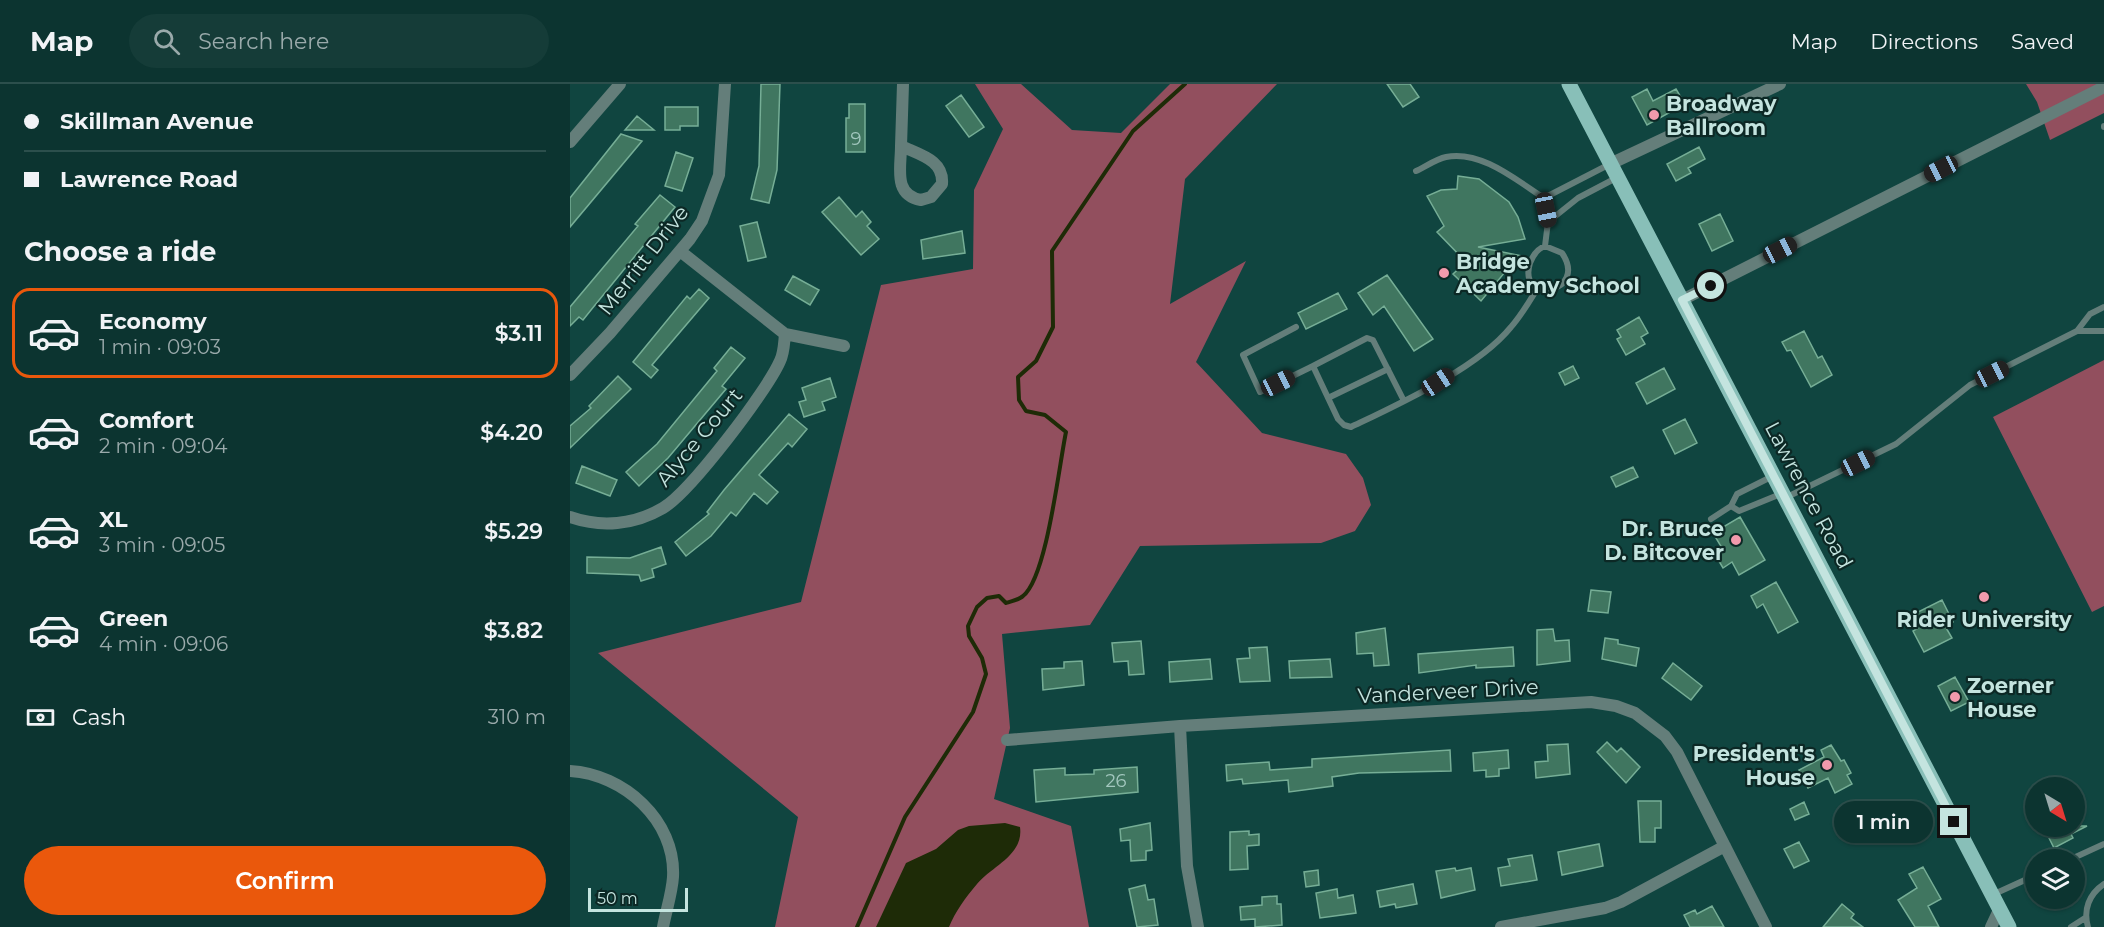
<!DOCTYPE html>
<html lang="en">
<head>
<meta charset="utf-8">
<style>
  body { margin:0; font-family:Montserrat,sans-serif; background:#153c38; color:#f1f3f6; height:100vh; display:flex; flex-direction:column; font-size:22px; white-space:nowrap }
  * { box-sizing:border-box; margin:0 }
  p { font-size:20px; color:#9aaaab }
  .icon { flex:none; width:33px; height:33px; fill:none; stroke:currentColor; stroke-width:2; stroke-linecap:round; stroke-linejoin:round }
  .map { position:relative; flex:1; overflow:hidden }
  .details { display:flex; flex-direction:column; background:#0c3430; width:570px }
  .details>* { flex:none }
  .banner { display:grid; align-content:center; height:132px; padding:0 24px; background:#0c3430 }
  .needle { width:39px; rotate:142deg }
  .tools { position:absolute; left:1455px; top:693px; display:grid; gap:12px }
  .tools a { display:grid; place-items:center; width:60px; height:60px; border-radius:50%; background:#0c3430; box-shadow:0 2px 4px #0004,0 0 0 2px #2c4f4c; font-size:30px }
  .scale { position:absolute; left:18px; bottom:15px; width:100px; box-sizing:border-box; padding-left:6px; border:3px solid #c4e4df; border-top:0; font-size:16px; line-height:21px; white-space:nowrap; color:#c4e4df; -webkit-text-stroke:4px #0c2825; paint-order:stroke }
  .end { position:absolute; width:27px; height:27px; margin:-14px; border:8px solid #c4e4df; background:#111; box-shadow:0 0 0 3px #111 }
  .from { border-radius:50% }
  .bubble { position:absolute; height:42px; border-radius:21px; background:#0c3430; box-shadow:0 2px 4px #0004,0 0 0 2px #2c4f4c; font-size:20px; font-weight:600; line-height:42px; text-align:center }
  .car { position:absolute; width:18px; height:36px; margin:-18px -9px; border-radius:8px; box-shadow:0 0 4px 2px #0007; background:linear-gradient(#222 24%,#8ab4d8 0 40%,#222 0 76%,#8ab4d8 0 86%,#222 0) }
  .banner b { display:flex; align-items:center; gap:21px; height:57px; font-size:22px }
  .banner b+b { border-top:2px solid #2c4f4c }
  .banner i { width:15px; height:15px; background:#f1f3f6 }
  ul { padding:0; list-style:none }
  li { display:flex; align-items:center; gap:18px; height:90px; margin:0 12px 9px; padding:0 12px; border:3px solid transparent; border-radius:18px }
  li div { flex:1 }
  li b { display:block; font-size:22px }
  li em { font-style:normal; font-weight:600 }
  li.active { border-color:#ea580c }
  li>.icon { width:54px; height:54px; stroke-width:1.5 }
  h2 { padding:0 24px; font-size:27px; line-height:72px }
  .pay { display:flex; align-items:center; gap:15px; height:66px; padding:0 24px; font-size:22px }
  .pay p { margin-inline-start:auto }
  .cta { display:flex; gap:12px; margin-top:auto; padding:12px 24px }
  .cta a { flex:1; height:69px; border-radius:36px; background:#ea580c; color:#fff; font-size:24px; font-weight:600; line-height:69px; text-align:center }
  header { display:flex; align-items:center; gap:36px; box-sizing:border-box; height:84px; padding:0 30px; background:#0c3430; border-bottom:2px solid #2c4f4c }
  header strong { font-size:28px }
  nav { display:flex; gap:33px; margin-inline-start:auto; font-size:21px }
  .search { width:420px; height:54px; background:#153c38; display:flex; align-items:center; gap:15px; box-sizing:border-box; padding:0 21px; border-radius:33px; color:#9aaaab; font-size:22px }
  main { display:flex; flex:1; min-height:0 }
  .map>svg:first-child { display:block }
</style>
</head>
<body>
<header>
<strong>Map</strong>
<div class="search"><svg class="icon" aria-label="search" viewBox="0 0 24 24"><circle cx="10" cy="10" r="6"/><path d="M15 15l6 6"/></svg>Search here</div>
<nav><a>Map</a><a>Directions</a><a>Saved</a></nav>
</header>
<main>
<section class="details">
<div class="banner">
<b><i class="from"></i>Skillman Avenue</b>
<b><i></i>Lawrence Road</b>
</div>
<h2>Choose a ride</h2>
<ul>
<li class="active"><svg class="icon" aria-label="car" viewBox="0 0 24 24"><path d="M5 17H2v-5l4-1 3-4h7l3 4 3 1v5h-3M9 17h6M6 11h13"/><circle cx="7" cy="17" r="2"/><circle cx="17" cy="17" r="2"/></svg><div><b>Economy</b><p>1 min · 09:03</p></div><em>$3.11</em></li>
<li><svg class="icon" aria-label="car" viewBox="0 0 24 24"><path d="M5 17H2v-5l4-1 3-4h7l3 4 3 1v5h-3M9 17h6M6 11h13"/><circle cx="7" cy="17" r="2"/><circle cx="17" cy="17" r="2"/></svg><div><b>Comfort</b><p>2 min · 09:04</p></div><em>$4.20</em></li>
<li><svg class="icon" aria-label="car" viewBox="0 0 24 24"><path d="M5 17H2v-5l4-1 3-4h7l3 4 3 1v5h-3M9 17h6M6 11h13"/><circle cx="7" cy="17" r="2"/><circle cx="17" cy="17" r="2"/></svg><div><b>XL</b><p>3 min · 09:05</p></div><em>$5.29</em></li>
<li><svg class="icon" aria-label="car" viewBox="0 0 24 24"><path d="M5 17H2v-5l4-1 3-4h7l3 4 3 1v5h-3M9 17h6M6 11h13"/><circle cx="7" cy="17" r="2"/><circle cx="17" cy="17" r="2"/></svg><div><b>Green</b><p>4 min · 09:06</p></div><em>$3.82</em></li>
</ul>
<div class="pay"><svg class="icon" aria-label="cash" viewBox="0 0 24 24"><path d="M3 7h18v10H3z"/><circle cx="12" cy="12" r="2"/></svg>Cash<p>310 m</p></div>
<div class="cta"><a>Confirm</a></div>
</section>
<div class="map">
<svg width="1534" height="843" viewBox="0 0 1534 843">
  <rect width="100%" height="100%" fill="#104540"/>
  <path fill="#924f5e" d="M405,0H451L502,46L551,49L600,0H707L615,95L600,220L676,177L626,278L692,349L776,370L793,394L801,421L785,447L751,459L570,462L520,541L432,550L440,644L424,715L501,742L519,843H205L228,733L28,569L231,518L311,201L403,185L404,106L433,45Z
    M1456,0H1534V29L1480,56L1467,18Z
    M1534,276V522L1522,528L1423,333Z"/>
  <path fill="#1e2b07" d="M435,739L450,743C454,771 422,782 407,800C396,813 385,828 379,843H306L336,779L366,765L388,746L399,742Z"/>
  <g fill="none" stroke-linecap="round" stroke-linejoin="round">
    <path stroke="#1e2b07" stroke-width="4" d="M287,843L335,733L403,628L416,590L412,574L399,552L398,542L407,523L417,514L429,512L436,519C441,517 449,516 453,512C477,493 489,381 496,348L475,331L456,327L449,316L448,293L466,277L483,243L482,167L563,47L615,0"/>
  </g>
  <path fill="#407660" stroke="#76ae96" stroke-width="1.5" d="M191,0H210L207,86L199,119L181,115L189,82Z
    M817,0H840L849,13L833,23Z
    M1077,5L1083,17L1106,5L1115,20L1077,41L1062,13Z
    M391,11L414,43L399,53L376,22Z
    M279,20H295V68H276V34H279Z
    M95,23H128V42H110V46H95Z
    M67,32L84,46H55Z
    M51,50L72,57L0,143V114Z
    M1129,63L1135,75L1118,84L1121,89L1106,97L1097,80Z
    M106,68L123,74L112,107L95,102Z
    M888,92L909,95L939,118L948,133L955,155L908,163L957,173L954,186L940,182L911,217L883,190L896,178L867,148L874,142L857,112L871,106L887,105Z
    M90,111L105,123L21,226L13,236L9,233L0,242V223L68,142L65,140Z
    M269,113L286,133L292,127L301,138L297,142L309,155L291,171L252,128Z
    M1150,130L1163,157L1142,167L1129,140Z
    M187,138L196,173L178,177L170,142Z
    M392,147L395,169L353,175L351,156Z
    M817,191L863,255L844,267L814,222L803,231L788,209Z
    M223,192L249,206L240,221L215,206Z
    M129,205L139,214L82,281L88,286L81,294L63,278L117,212L120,215Z
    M768,209L777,225L736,245L728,229Z
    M1069,233L1078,249L1071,253L1075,260L1056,271L1047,255L1051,253L1047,246Z
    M1234,247L1248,274L1252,272L1262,291L1241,303L1221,266L1217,267L1212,258Z
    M161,263L175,274L152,302L156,305L98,374L69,402L56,388L87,360L147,287L144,284Z
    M1003,282L1009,294L995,301L989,289Z
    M1094,284L1105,305L1077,320L1066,299Z
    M48,292L61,305L0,364V342L21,324L19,322Z
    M260,294L266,313L252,318L255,326L234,333L229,318L236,316L232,304Z
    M219,330L237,345L222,363L218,359L189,391L208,408L197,420L184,409L166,432L161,428L141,452L116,472L105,458L139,430L137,428L154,406Z
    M1115,335L1127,359L1105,370L1093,346Z
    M12,382L47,396L40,412L6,399Z
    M1063,383L1068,393L1046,403L1041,393Z
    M1170,433L1195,476L1169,491L1162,478L1153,484L1144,469L1152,464L1143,449Z
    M91,463L96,480L82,485L84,493L71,497L69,491L17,489V473L60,474Z
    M1206,498L1228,538L1208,549L1193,520L1187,524L1181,512Z
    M1021,506L1041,508L1038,529L1018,527Z
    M1372,516L1383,538L1375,542L1382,554L1354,568L1343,547L1348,544L1342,531Z
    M815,544L819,581L804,582L803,569L787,570L786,549Z
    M983,545L985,557L999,556L1000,577L967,581V546Z
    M1035,554L1048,556V560L1069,564L1066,582L1032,575Z
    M571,557L574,590L559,591L558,577L544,578L542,559Z
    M697,563L700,597L670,598L667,575L680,574L679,564Z
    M943,563L944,582L906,584V581L849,589L848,570Z
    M640,575L642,595L600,598L599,578Z
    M760,575L762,593L720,594L719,577Z
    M512,577L514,601L473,606L472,585L494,584V578Z
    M1103,579L1132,602L1121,616L1092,594Z
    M1385,593L1399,618L1381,627L1368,602Z
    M1037,658L1047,668L1051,664L1070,683L1056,699L1027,668Z
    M998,660L1000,690L966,694L965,678L978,677L977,661Z
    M1261,661L1271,677L1274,676L1281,689L1277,691L1282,700L1265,709L1258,694L1238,704L1229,686L1254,673L1251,666Z
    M880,666L881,687L789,689L762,693L763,702L719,708L718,696L673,700L672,695L657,697L656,681L699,678L700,686L742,683V675Z
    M938,666L939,684L929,685V692L916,693V686L904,687L903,669Z
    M567,683L568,708L466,718L464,686L495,684V691L524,690V686Z
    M1068,717H1091V744H1085V758H1070Z
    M1234,718L1239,730L1225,736L1220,725Z
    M580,739L582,766L576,767V776L561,777L560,756L551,757L550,745Z
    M1473,742H1517L1501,750L1503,754L1484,764Z
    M679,747V751L689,750V761L677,762L678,785L660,786V748Z
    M1229,758L1239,777L1224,784L1214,765Z
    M1029,760L1033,782L992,791L988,768Z
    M962,771L967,796L931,802L928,784L940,782L938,775Z
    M1353,783L1371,815L1358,822L1369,843H1345L1328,816L1347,804L1339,790Z
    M885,784L886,787L901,784L905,806L871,814L866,787Z
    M748,786L749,801L736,803L734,788Z
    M843,800L847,820L826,824L825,820L810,823L807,807Z
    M575,801L578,816L584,815L588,841L567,843L559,805Z
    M767,805L768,814L783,811L786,829L750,834L746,809Z
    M707,812V820H711L712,841L685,843V835L671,836L670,823L692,821V813Z
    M1272,820L1284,830L1281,834L1293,843H1253Z
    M1142,822L1154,843H1120L1114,831L1125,826L1127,830Z"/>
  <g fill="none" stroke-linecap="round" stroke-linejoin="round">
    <path stroke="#647e7a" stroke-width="6" d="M1534,42V43
      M846,87C855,83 866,75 876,73C911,66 946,96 974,114L978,138L975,162
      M974,114L1040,80
      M978,138L1008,114L1048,93
      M975,162L992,169C1019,209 947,222 960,179C963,171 967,165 975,162Z
      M726,243L673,271L690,308L743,282
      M1507,247H1534
      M758,314L818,285
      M834,317L803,256L797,254L743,282L768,335L774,341L781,343C829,320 908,284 941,243C951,232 959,218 967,205
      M1203,392L1167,410L1161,422L1169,427L1213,409
      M1217,413L1326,360L1400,301L1507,247L1520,230L1534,223
      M1141,435L1161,422
      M1499,776L1534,760
      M1422,811L1466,791
      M1501,843L1515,834
      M1518,843C1513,826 1519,810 1534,800"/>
    <path stroke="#647e7a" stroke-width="12" d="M0,58L50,0
      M331,62C350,71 374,76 372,100L361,113L351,116C323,111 331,84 331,62Z
      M331,62L333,0
      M1040,80L1210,0
      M110,167L215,250L274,262
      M1112,216L1534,3
      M0,291L40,249L120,155L132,137L149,91L155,0
      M0,433C31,444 64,441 93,424C120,408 197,307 210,277C214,269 214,259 215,250
      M610,642L617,782L628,843
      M437,656L610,642L1021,618L1046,622L1065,629L1095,652L1107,668L1196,843
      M0,687C53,690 106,736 103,793C102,809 96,827 93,843
      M931,843L1035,824L1051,818L1155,762
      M1421,843L1429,826"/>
    <path stroke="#88bfb8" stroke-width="15" d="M999,0L1439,843"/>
  </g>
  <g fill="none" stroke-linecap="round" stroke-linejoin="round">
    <path stroke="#c4e4df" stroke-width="8" d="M1141,202L1112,216L1384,738"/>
  </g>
  <g fill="#f29aac" stroke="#0c2825" stroke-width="2">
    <circle cx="1084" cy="31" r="6"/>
    <circle cx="874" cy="189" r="6"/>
    <circle cx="1166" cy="456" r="6"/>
    <circle cx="1414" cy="513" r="6"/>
    <circle cx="1385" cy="613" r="6"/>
    <circle cx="1257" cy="681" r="6"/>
  </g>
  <g text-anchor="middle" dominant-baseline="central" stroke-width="4.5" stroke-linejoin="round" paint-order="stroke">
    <g font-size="18" fill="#a3c8bf">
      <text x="286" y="55">9</text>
      <text x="546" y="697">26</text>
    </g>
    <g font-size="21" font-weight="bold" fill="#c4e4df" stroke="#0c2825" text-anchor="start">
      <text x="1096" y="19">Broadway<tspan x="1096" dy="24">Ballroom</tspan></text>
      <text x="886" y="177">Bridge<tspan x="886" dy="24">Academy School</tspan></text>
      <text x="1154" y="444" text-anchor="end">Dr. Bruce<tspan x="1154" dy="24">D. Bitcover</tspan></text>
      <text x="1414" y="535" text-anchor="middle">Rider University</text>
      <text x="1397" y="601">Zoerner<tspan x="1397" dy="24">House</tspan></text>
      <text x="1245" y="669" text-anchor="end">President's<tspan x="1245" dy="24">House</tspan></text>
    </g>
    <g font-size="21" fill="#c4e4df" stroke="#0c2825">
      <text transform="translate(73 176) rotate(-52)">Merritt Drive</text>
      <text transform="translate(129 353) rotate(-50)">Alyce Court</text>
      <text transform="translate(1239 411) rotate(62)">Lawrence Road</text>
      <text transform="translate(878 607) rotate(-3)">Vanderveer Drive</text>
    </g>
  </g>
</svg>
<div class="tools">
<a><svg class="needle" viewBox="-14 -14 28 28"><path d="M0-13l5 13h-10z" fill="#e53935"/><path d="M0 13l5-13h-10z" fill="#9aaaab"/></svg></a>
<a><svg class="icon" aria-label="layers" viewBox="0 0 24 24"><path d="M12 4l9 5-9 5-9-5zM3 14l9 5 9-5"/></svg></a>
</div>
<div class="scale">50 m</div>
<i class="end from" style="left:1141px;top:202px"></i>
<i class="end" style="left:1384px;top:738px"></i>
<div class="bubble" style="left:1264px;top:717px;width:99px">1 min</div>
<i class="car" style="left:1371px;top:85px;rotate:243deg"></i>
<i class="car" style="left:976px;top:126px;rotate:169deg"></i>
<i class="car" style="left:1210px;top:166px;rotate:63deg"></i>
<i class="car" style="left:1422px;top:290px;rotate:63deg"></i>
<i class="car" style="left:868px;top:298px;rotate:57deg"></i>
<i class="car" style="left:708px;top:299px;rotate:64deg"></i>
<i class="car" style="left:1288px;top:379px;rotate:64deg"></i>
</div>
</main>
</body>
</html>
